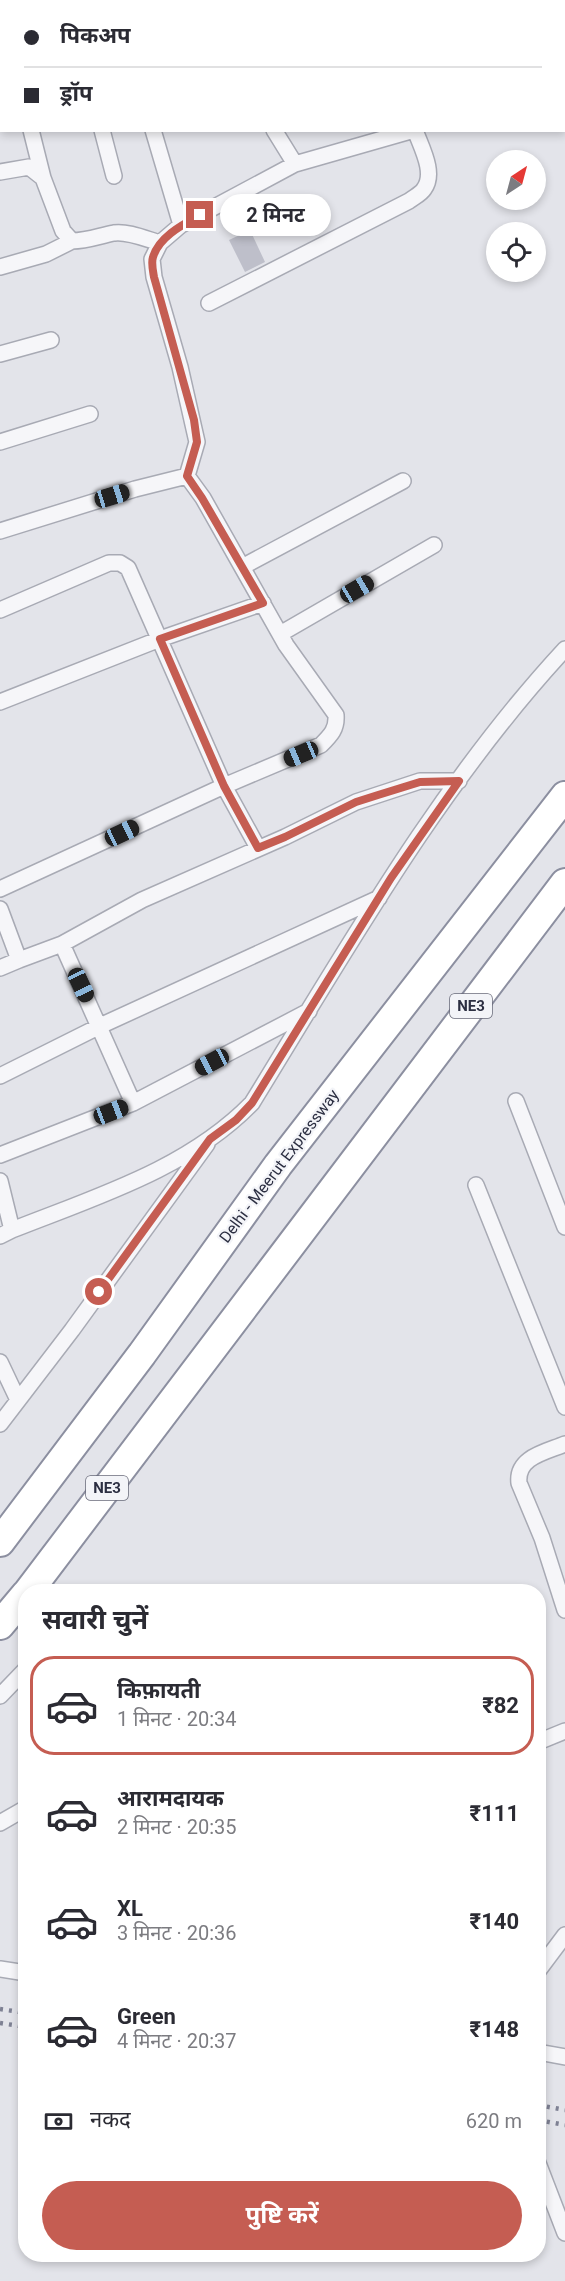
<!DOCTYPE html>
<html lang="hi">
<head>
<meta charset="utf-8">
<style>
  body { margin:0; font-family:Roboto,"Noto Sans Devanagari",sans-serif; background:#f2f2f3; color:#2b2b33; height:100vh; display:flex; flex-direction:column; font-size:22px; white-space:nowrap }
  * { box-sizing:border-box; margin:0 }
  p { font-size:20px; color:#7c7c81 }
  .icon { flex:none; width:33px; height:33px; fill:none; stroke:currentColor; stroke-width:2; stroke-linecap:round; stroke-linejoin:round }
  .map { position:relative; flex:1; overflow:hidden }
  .panel { position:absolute; left:18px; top:1584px; width:528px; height:678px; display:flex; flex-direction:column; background:#fff; border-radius:24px; box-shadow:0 3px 9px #0003 }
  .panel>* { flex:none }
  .banner { position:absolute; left:0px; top:0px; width:566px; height:132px; box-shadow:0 3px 9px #0003; display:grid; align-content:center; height:132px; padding:0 24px; background:#fff }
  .needle { width:39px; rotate:36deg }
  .tools { position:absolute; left:486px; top:150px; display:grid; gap:12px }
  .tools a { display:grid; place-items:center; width:60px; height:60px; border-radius:50%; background:#fff; box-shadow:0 3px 9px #0003; font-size:30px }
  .end { position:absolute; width:27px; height:27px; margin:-14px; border:8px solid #c55d52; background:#fff; box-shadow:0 0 0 3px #fff }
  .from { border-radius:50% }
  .bubble { position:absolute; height:42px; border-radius:21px; background:#fff; box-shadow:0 3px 9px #0003; font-size:20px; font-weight:700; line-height:42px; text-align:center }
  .car { position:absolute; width:18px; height:36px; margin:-18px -9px; border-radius:8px; box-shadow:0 0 4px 2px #0007; background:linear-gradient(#222 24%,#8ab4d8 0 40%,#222 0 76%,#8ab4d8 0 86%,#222 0) }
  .banner b { display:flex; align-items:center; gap:21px; height:57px; font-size:22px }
  .banner b+b { border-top:2px solid #e1e1e2 }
  .banner i { width:15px; height:15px; background:#2b2b33 }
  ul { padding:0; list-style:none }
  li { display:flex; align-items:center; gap:18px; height:99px; margin:0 12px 9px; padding:0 12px; border:3px solid transparent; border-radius:24px }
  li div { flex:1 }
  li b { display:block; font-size:22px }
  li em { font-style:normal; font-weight:700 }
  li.selected { border-color:#c55d52 }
  li>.icon { width:54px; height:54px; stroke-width:1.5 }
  h2 { padding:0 24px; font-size:27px; line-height:72px }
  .pay { display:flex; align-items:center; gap:15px; height:66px; padding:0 24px; font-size:22px }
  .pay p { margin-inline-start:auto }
  .primary-button { display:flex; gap:12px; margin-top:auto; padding:12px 24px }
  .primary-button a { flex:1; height:69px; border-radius:36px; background:#c55d52; color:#fff; font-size:24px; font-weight:700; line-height:69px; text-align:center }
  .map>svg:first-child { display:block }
</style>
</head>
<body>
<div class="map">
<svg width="565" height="2281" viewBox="0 0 565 2281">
  <rect width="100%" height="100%" fill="#e3e4ea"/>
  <path fill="#bebfca" d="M250,230L265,262L245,272L229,240Z"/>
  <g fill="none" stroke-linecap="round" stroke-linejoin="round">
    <defs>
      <path id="minor" d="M67,0L68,2
        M117,0V2
        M219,0V2
        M535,2L540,0
        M0,19L2,24
        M564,88H565
        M31,130L43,178
        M102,130L114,176
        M153,130L181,225
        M274,130L295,164
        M0,172L29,167L43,178L63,231L72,241C87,241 99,236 114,233C128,231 146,239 160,243
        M0,267L46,254L72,241
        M209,303L409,201C414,197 421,194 424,189C436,173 421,147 415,130
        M0,354L51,340
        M0,442L90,414
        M187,476L197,442L180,367L154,277L152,259L160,243L181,225L295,164L414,130
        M0,531L135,489L187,476L203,498L286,645L336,715C337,729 331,735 321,745L224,786L0,889
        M242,567L403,481
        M0,610L109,563H120L128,568L224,786L258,848
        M280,634L434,545
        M0,702L160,639L263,603
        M0,909L19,960L0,968
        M62,944L133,1103
        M19,960L62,944L142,900L285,837L356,802L420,781H459
        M0,1076L100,1026L379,898
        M516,1101L565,1227
        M0,1155L133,1103L309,1011
        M0,1181L12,1230L0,1236
        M476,1185L565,1407
        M12,1230C95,1197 188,1169 252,1103C348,947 440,784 565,649
        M0,1362L18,1400
        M0,1424L72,1330L207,1144
        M565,1444C546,1452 516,1457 519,1483L542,1538L565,1610
        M0,1696L26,1669
        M538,1742L565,1731
        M0,1823L26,1808
        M0,1969L26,1973
        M538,1971L565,1935
        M538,2052L565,2057
        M538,2163L565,2233"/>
      <path id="motorway" d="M0,1542L142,1354L278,1165L565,796
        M28,1592L565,883
        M0,1625L26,1594"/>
    </defs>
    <use href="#minor" stroke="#a8aab4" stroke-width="18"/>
    <use href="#motorway" stroke="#8c8fa0" stroke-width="32"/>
    <use href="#minor" stroke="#f6f6f9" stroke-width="15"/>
    <use href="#motorway" stroke="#fff" stroke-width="28"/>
    <path stroke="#7e8193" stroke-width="4.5" stroke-dasharray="3 6" stroke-linecap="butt" d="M0,2009L26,2013
      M0,2023L26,2027
      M538,2105L565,2110
      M538,2120L565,2125"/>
  </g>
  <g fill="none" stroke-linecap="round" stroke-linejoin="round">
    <path stroke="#c55d52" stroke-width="8" d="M99,1292L210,1139L236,1120L252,1103L391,878L459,781L420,782L378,795L356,802L285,837L258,848L224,786L160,639L263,603L202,498L187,476L197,442L194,420L154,277C153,271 151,263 153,257C159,237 182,225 200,215"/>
  </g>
  <g text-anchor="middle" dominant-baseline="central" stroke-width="4.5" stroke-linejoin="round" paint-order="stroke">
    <g fill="#f3f4f8" stroke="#686a79" stroke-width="1.5">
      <rect x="450" y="994" width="42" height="24" rx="4.5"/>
      <rect x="86" y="1476" width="42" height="24" rx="4.5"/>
    </g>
    <g font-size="15" font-weight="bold" fill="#2c2f42">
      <text x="471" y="1006">NE3</text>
      <text x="107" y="1488">NE3</text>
    </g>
    <g font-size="16" fill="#2c2f42" stroke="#f3f4f8">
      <text transform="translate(279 1166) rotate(-53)">Delhi - Meerut Expressway</text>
    </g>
  </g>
</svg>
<div class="tools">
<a><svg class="needle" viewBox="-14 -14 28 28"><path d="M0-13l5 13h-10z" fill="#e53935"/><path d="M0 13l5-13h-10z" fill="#7c7c81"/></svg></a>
<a><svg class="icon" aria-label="locate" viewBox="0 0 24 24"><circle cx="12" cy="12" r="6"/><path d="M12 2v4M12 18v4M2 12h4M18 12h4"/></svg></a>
</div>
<i class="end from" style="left:99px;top:1292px"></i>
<i class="end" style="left:200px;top:215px"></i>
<div class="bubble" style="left:220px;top:194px;width:111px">2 मिनट</div>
<i class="car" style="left:112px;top:496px;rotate:73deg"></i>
<i class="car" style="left:357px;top:589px;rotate:60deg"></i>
<i class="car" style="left:301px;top:754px;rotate:247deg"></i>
<i class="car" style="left:122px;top:833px;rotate:65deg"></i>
<i class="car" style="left:81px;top:985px;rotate:155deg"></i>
<i class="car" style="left:212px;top:1062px;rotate:242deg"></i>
<i class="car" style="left:111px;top:1112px;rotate:69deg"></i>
<div class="banner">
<b><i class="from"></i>पिकअप</b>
<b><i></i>ड्रॉप</b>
</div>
<section class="panel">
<h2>सवारी चुनें</h2>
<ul>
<li class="selected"><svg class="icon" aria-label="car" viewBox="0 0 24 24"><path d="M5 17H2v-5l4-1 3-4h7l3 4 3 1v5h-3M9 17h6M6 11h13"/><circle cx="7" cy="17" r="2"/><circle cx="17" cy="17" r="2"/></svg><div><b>किफ़ायती</b><p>1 मिनट · 20:34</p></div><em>₹82</em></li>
<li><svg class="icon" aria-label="car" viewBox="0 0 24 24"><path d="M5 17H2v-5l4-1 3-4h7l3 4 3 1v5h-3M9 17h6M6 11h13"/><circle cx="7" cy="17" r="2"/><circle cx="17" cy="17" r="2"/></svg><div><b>आरामदायक</b><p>2 मिनट · 20:35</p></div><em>₹111</em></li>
<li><svg class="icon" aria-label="car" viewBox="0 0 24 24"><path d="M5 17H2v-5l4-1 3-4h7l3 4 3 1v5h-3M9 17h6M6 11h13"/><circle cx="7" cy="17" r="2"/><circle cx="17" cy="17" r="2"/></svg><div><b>XL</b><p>3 मिनट · 20:36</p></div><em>₹140</em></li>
<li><svg class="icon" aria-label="car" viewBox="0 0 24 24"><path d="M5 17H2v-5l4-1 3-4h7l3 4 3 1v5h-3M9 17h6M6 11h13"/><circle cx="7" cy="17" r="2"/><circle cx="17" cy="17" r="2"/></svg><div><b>Green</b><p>4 मिनट · 20:37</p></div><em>₹148</em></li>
</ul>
<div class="pay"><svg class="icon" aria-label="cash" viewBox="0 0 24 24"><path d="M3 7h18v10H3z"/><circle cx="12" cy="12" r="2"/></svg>नकद<p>620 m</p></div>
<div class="primary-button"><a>पुष्टि करें</a></div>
</section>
</div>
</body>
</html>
